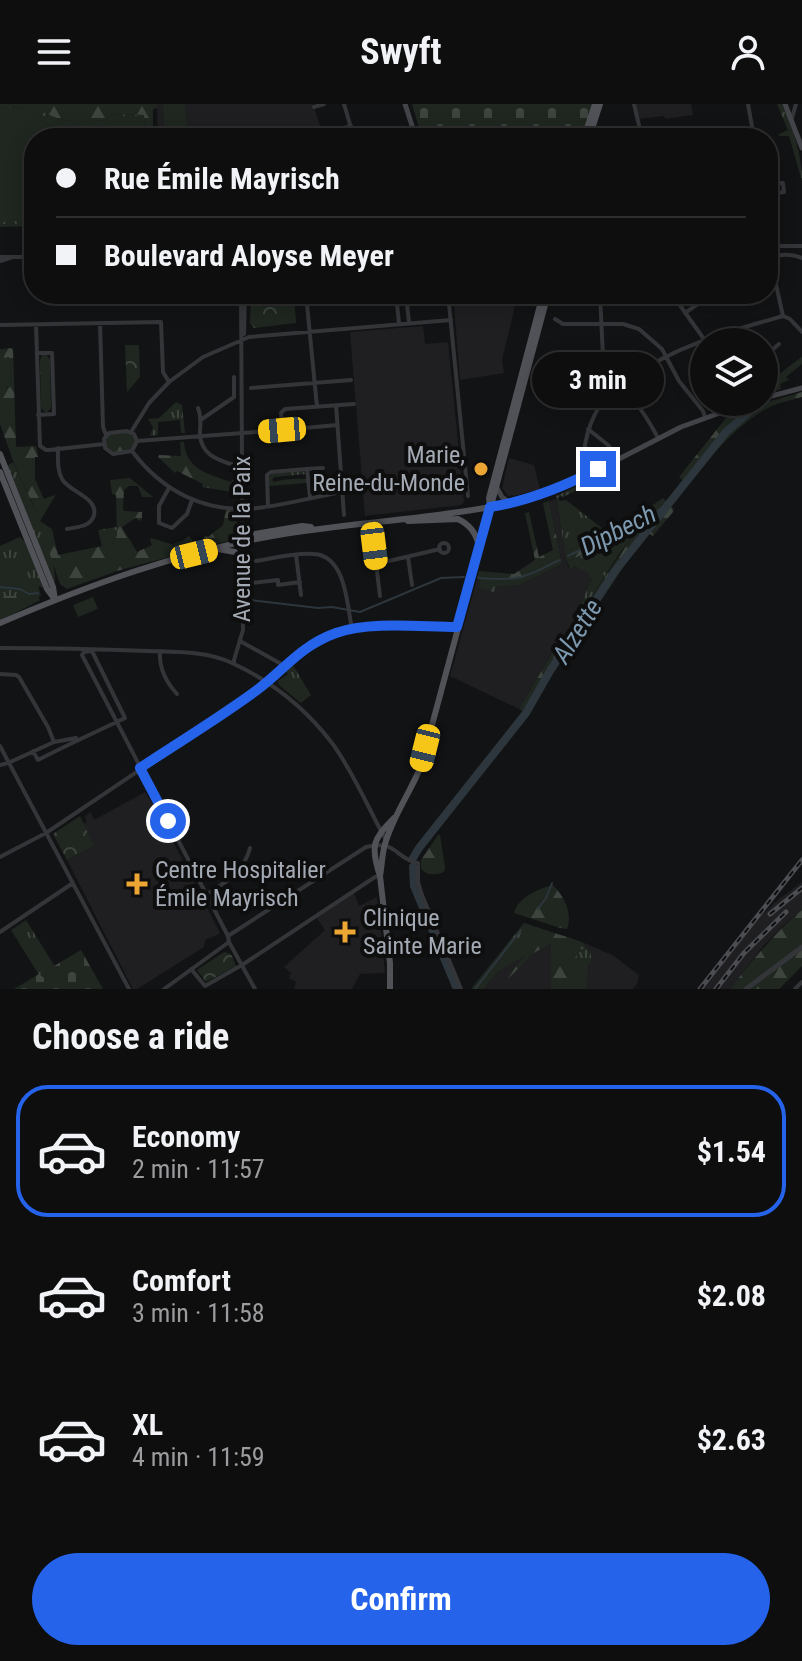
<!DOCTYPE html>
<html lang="en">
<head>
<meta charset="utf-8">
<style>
  body { margin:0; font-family:"Roboto Condensed",sans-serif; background:#171718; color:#f1f3f6; height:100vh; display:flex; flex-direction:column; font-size:30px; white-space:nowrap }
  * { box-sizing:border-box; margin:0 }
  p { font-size:26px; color:#9b9c9e }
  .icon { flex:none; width:44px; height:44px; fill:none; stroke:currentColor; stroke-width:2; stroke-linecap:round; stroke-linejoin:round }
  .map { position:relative; height:885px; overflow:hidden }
  .panel { display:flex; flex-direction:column; background:#0e0e0f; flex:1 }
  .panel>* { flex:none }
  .banner { position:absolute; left:24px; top:24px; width:754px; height:176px; border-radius:32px; box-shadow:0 4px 20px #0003,0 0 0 2px #2e2e2f; display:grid; align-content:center; height:176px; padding:0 32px; background:#0e0e0f }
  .tools { position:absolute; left:690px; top:224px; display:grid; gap:16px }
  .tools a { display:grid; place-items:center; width:88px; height:88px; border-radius:50%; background:#0e0e0f; box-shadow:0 4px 20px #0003,0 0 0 2px #2e2e2f; font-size:40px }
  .end { position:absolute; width:36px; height:36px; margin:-18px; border:10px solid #2563eb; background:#fff; box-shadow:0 0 0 4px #fff }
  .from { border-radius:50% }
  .bubble { position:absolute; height:56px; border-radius:28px; background:#0e0e0f; box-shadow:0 4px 20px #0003,0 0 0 2px #2e2e2f; font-size:26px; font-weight:700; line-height:56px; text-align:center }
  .car { position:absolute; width:24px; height:48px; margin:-24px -12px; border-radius:10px; box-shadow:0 0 6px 2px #0007; background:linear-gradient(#f5c518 24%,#345 0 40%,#f5c518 0 76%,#345 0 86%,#f5c518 0) }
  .banner b { display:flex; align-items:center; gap:28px; height:76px; font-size:30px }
  .banner b+b { border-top:2px solid #2e2e2f }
  .banner i { width:20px; height:20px; background:#f1f3f6 }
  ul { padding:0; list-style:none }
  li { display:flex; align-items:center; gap:24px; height:132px; margin:0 16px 12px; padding:0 16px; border:4px solid transparent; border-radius:32px }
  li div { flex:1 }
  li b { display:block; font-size:30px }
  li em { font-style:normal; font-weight:700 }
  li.current { border-color:#2563eb }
  li>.icon { width:72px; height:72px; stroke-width:1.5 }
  h2 { padding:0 32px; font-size:36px; line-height:96px }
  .primary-button { display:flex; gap:16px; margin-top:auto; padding:16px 32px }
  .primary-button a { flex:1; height:92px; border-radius:48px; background:#2563eb; color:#fff; font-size:32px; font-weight:700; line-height:92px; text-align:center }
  header { display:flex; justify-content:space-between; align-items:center; height:104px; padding:0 32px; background:#0e0e0f; font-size:36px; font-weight:700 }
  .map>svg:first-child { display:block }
</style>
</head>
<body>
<header><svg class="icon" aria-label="menu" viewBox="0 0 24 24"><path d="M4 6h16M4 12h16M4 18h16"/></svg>Swyft<svg class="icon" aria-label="person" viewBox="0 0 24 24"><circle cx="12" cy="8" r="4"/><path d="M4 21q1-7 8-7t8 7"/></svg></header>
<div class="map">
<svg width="802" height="885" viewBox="0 0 802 885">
  <defs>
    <pattern id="grass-tufts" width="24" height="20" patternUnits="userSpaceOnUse" patternTransform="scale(2)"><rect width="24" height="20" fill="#1f2720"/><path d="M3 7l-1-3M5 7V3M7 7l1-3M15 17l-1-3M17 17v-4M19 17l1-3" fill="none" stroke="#3d443e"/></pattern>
    <pattern id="forest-firs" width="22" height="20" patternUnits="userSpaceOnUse" patternTransform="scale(2)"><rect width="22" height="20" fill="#1f2720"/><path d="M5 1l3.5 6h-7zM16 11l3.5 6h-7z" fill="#3d443e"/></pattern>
    <pattern id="cemetery-stones" width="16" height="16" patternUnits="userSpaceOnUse" patternTransform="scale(2)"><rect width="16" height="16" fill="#1f2720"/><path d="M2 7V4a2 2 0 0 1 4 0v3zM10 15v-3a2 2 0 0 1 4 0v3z" fill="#3d443e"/></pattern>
    <pattern id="park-crowns" width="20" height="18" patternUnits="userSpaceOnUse" patternTransform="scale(2)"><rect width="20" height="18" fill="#1f2720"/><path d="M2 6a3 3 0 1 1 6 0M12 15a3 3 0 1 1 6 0" fill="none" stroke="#3d443e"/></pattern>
  </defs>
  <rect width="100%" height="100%" fill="#121314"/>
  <path fill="#1f1f21" d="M157,0H313L324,34H158Z
    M634,0H691L693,11L665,15L664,12L638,15Z
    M453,190H518L502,256L504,269L460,276Z
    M423,222L425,240L448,238L464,398L461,401L365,412L350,228Z
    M509,354L534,361L540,385L518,391L508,392L502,384Z
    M556,395L568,463L573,462L591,470L592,475L565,534L561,533L519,605L450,572L477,475L480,478L495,483L519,481L562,460L549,397Z
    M145,688L159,710L219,827V830L205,836L204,843L137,885H133L67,756L94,742L82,720L87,718L85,712L91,708L94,716Z
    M802,778V806L785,820L764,841L730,885H698L742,829L779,795Z
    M354,789L359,802L377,793L385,869L360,870L352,885H294L296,878L289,874L291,869L284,863L325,826L316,813Z
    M524,819L582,838L614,852L639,871L637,880L633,885H471Z"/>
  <path fill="url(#grass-tufts)" d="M777,0H782C793,23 802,51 802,77L789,32H779V30L788,26Z
    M42,251H47L50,256L51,304L46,309L41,304L40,256Z
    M10,252L11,284L0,282V253Z
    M802,253V260L786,273L789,276L780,280L781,285L764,289V283L788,263Z
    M176,298L182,301L185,329H181L180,316L158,318V331L150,332L153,323L148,315L159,314Z
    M13,358C25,382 61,459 54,480L7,362Z
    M303,367L306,370L274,373L272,376L274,378C283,375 297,374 307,375V379L269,382V373L272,370Z
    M594,374L596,377L563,393L561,392L558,394L560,397L566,396L607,428L565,448L556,392L584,379L585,380Z
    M636,427L619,450L565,534L592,475L589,473L590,470L574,462L571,465L567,458Z
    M20,433L25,438L44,484L38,482L41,492L38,493L40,496L27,503L29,499L17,492H0V442Z
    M293,561L311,591L301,599L279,581L278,577L288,570L286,567Z
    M26,816L54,861L55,868L46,869L44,874L39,871L11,826Z
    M519,825L529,828L524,847L528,850L498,867L483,885H471Z
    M577,844L587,845L591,850V859H588L586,885H576Z"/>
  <path fill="url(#forest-firs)" d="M0,0H157V4L153,5V34H145L144,11L110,10V16C85,17 56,21 37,3L0,4Z
    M13,244L16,343L36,342L38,353H35V375L44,395L54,391L55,392L40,417L52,425L58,451L112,440L117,431L116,391L112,390L110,376L130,374L153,393H142L138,382H129L124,386L123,404L124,407L142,408V415L139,417L136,414L122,423L137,448L152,441L150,435L151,434L174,441L175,439L182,437L189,432L196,440L206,432L208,433L223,421L226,406L235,407L237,409V426L231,436L117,467L67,485L60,480L33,400L13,357L0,320V282L5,281L6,284L11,283L10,253H0V245Z
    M802,288V293C792,296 781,298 772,302C737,319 712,352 687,380L679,373L730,309Z
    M131,328L137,337L129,348H108L104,335L106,331Z
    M180,338H184C186,366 209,370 231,378L233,375L237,376V389L202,383L203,380L177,367L175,369L158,353L159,351L181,352Z
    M663,394L674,405L673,408L653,432L647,428L526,609L519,605L562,532L565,533L635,428L613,436L567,458L565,448C599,431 632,416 663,394Z
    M549,397L562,460L519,481L495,483L494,488L479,484L480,478L477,475L479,467L514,470L535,456L525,409L529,408L539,453L553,446L543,399Z
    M0,492H17L29,499L27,503L0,516Z
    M438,731H440L445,763L444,768C436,771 427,772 421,765V756Z
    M553,781C564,793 573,808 567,825L560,824L514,809C518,794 537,785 553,781Z
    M802,806V862L779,885H730C752,857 774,829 802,806Z
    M524,819L582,838L587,845H577L576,885H551V839L532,850L509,874L507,873L527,850L524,847L529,828L519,825Z"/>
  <path fill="url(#cemetery-stones)" d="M412,0H592L582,34H422Z
    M81,846L103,885H14L39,870L44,874L46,869L49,867L55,868L54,862Z"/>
  <path fill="url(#park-crowns)" d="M37,3C56,21 85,17 109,16L110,10L144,11L145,34H34V122L0,123V4Z
    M251,190H294L296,219L254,224L250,219Z
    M125,241H139L140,273L127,288Z
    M117,423V431L112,440L102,443L98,426Z
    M80,712L94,742L67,756L53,730Z
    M224,848L231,850L236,862L206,878L197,866Z"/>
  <path fill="#1f2720" d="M163,0H185L187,34H165Z
    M37,3L38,34H34V56L31,57V63H34V116L0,118V4Z
    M93,493L98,505L78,513L73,501Z"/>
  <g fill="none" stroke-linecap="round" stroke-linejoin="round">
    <path stroke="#2c363c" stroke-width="2" d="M568,452L647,413L668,400
      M479,474C490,475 512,476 524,472C536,469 548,461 560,456
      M0,483L20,485L29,490L38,489
      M249,496L318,504L332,503L360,508L441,474L464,473
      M538,805L546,794L552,779
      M475,885L521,826"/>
    <path stroke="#2c363c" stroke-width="8" d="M413,754L419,744L526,609L550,567L615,467L726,328L750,307
      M413,763L414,782L457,885"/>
    <path stroke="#343539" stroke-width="4" d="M344,0L354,34
      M634,0L642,34
      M748,0L754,34
      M314,3L324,0
      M792,14L796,0
      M325,30L351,22
      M768,80L783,79L784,88L768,90
      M768,142H802
      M0,153H13L0,157
      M13,153H34
      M306,190L317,303
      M396,190L399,220
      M406,190L409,219
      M448,190L468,392
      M600,190L604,274L601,299
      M672,190L706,238
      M685,209L712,190
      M783,212L771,158C777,148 792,150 802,154
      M555,215L563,220H623L639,225L662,245L679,277L703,307L705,313
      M100,219L103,323L106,331
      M0,221L161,218L163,268L169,278
      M36,221L40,342L46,346H49L104,340
      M244,230L245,190
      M37,249H52L54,310L38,311
      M764,253L779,240
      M554,271C562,267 569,268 579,269C621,274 639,298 658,334
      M251,284L351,276
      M336,301L344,411
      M198,304C202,314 200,319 200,330C201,354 223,357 242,364
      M202,315L234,293V273
      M337,321L282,326L281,309L285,305L354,300
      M588,325L608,341L618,355
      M127,327L134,330L137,337L132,347L113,350L105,344L104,335L109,329Z
      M131,328L149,299L169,278L203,253L249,233L451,216
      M137,337L282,326
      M58,344C58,355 57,366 62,375C69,388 98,393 94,411C91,423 77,423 67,425
      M132,347C162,387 206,410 257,404C285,401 314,393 342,388
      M582,352L592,355
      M307,365L323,364
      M582,374C583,349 585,326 599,303C606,292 619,282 630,274C677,241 730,227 783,212L790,215L802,228
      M169,384L159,402V419L172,424L187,410L192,396
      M268,402L267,371L271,368L307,365L310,393
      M371,418L380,492
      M439 444a5 5 0 1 1 10 0a5 5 0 1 1-10 0Z
      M296,451L301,491
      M408,453L412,481
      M256,457C275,454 296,448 314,450C346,452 347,501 352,525
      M376,460L440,445
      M252,479L278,476V481L300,478
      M240,537L283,561
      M0,544C49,544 98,545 148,547C175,548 207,547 232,559C271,577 306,605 332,639C354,669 368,704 386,736
      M160,548C159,564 166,578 177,590
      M234,560V556L243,526L241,190
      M0,570L16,571L19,573L48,623L54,638
      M0,642L129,885
      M33,647L38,656C67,641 96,628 125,614L92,547L84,548L82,551L228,832L229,838L255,885
      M0,661L8,659L54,638L76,634
      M0,753L46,729L248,593C268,578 284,558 305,545C351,515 406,523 457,523
      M206,791C226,778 244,768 250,744
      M0,828L73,779
      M228,832L366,743C397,735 395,755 418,759V778L422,791L461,885
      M191,865L205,882L242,861L375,773L380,772
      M164,885L229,838
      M795,885L802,878"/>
    <path stroke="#343539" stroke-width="5" d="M746,885L802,843"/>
    <path stroke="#424449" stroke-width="5" d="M405,0L416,34
      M785,0L802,44
      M764,294L802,284
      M497,384L502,393L510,399
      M490,403L518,398L550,388L582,374L681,323L750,298"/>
    <path stroke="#505258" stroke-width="6" d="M584,34L595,0
      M589,34L600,0
      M0,350L53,483L55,496
      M0,368L47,485L53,493
      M490,403L489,394L543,190
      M408,417L458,415C470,421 475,428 479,441
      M242,426L251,431L255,430L302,422L311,423
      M218,445L235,448L242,457
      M0,519C89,481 182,447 278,431C348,419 420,416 490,403
      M380,772C382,761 382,750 385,740C393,712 410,689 421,662L548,190
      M390,885V859L380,772C370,742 373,735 394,714"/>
    <defs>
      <path id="rail" d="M770,810L802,784
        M700,885L802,756
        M716,885L744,849L786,808"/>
    </defs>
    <use href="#rail" stroke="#4b4d52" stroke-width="5"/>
    <use href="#rail" stroke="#0e0e0f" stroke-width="2" stroke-dasharray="6" stroke-linecap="butt"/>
  </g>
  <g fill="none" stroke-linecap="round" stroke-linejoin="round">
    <path stroke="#2563eb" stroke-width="10" d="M168,717L140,664C179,638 219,614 257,586C285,565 300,542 336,529C370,517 421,523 457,523L490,403C529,397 563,383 598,365"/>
  </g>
  <g fill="#eba633" stroke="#0e0e0f" stroke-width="3">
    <circle cx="481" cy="365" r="8"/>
    <path d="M133 768h8v8h8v8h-8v8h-8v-8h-8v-8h8z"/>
    <path d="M341 816h8v8h8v8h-8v8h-8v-8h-8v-8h8z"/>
  </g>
  <g text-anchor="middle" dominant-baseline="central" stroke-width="8" stroke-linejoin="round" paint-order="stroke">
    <g font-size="24" fill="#a4aab4" stroke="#0e0e0f" text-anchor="start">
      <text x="465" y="351" text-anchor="end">Marie,<tspan x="465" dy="28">Reine-du-Monde</tspan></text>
      <text x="155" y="766">Centre Hospitalier<tspan x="155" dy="28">Émile Mayrisch</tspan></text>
      <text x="363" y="814">Clinique<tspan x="363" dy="28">Sainte Marie</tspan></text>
    </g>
    <g font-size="24" fill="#a4aab4" stroke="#0e0e0f">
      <text transform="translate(242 435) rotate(-90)">Avenue de la Paix</text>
    </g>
    <g font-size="26" font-style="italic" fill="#7c99af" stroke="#0e0e0f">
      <text transform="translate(618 426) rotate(-27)">Dipbech</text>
      <text transform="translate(577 527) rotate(-58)">Alzette</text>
    </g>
  </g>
</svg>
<div class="tools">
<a><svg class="icon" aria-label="layers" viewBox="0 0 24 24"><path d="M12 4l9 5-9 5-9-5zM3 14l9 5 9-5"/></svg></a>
</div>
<i class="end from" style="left:168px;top:717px"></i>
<i class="end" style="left:598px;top:365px"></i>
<div class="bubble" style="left:532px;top:248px;width:132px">3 min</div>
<i class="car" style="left:282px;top:326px;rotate:265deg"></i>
<i class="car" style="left:374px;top:442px;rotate:173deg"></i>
<i class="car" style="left:194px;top:450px;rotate:76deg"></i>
<i class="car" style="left:425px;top:644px;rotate:194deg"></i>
<div class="banner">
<b><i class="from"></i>Rue Émile Mayrisch</b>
<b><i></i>Boulevard Aloyse Meyer</b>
</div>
</div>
<section class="panel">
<h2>Choose a ride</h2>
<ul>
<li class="current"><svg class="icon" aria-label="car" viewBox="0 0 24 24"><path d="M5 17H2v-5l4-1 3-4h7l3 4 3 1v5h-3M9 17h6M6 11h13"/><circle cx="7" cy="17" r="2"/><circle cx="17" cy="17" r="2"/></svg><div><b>Economy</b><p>2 min · 11:57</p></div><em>$1.54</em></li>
<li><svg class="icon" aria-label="car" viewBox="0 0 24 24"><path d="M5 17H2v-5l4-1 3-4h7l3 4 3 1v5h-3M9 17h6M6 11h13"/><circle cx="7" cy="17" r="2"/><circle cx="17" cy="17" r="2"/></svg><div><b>Comfort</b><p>3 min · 11:58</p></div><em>$2.08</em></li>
<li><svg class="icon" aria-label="car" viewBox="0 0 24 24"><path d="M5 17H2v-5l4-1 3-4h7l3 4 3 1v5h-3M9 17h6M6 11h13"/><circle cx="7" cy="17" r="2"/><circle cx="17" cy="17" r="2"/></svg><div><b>XL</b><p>4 min · 11:59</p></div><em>$2.63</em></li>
</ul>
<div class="primary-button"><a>Confirm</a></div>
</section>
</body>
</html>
